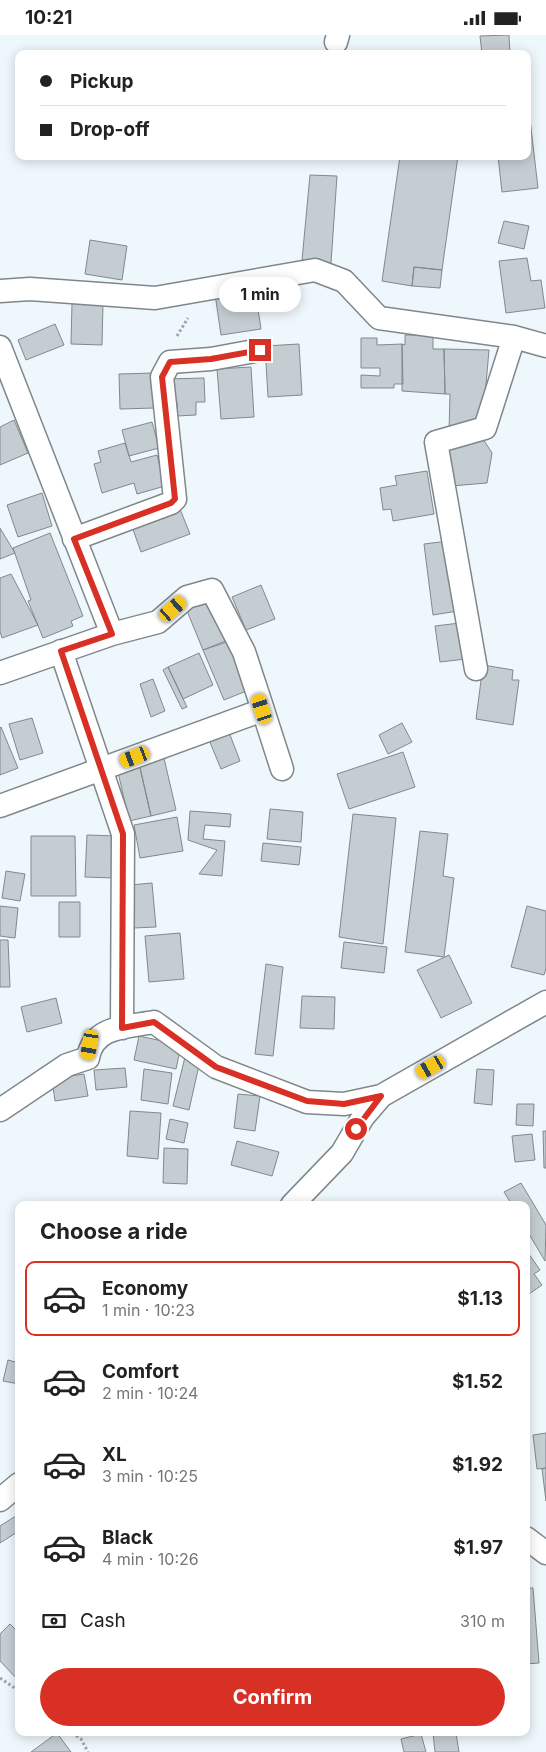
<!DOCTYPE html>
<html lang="en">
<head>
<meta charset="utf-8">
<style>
  body { margin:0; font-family:Inter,sans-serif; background:#f6f6f6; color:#222; height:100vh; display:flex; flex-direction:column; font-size:19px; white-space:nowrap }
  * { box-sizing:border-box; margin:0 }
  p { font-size:16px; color:#767676 }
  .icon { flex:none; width:28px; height:28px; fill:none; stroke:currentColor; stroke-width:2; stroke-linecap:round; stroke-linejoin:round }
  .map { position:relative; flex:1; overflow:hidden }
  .sheet { position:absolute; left:15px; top:1166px; width:515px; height:535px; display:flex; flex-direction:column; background:#fff; border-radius:10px; box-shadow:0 2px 12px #0003 }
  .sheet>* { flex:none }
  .banner { position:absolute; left:15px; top:15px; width:516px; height:110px; border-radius:10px; box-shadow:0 2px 12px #0003; display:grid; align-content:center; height:110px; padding:0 25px; background:#fff }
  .end { position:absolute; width:22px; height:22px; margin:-11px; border:6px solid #d93025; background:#fff; box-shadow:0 0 0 2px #fff }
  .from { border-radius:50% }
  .bubble { position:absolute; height:35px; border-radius:18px; background:#fff; box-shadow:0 2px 12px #0003; font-size:16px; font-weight:700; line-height:35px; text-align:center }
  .car { position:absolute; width:15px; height:30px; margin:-15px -8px; border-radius:6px; box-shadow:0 0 4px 1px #0007; background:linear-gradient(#f5c518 24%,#345 0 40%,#f5c518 0 76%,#345 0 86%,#f5c518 0) }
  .banner b { display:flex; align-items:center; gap:18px; height:48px; font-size:19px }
  .banner b+b { border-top:1px solid #e0e0e0 }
  .banner i { width:12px; height:12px; background:#222 }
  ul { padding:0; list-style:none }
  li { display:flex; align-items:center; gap:15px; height:75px; margin:0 10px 8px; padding:0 15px; border:2px solid transparent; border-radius:10px }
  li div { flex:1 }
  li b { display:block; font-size:19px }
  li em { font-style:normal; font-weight:700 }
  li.active { border-color:#d93025 }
  li>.icon { width:45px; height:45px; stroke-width:1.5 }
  h2 { padding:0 25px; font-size:22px; line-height:60px }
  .pay { display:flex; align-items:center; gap:12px; height:55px; padding:0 25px; font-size:19px }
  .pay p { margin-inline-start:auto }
  .button { display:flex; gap:10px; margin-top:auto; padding:10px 25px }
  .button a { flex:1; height:58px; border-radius:30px; background:#d93025; color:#fff; font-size:20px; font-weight:700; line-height:58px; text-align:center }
  .status { display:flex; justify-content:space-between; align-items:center; height:35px; padding:0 25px; background:#fff; direction:ltr }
  .status svg { height:14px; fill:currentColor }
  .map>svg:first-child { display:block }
</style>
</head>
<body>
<div class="status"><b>10:21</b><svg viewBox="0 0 49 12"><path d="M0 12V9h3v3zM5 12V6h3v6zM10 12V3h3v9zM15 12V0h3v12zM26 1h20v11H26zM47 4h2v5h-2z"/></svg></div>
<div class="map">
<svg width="546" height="1717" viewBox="0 0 546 1717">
  <rect width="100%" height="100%" fill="#eef7fc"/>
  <path fill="#c4cdd2" stroke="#81898d" d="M509,0L510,19H482L480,1Z
    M528,67L538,153L502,157L498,121H528Z
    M400,121L425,124L426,121H458L442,235L414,232L412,251L382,246Z
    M310,140L337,141L331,228L302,225Z
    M504,186L529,191L524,214L498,208Z
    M90,205L127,211L122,245L85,239Z
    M527,223L531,246L541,245L545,273L506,278L499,226Z
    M414,232L442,235L440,253L412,251Z
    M255,254L261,294L221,300L215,259Z
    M72,268H103L102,310L71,309Z
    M55,289L64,310L26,325L18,305Z
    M405,300H433V314H444L445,359L402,356V309L405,310Z
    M361,303H377V310L402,309L403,349H394V353H361V340L380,341V333H361Z
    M299,309L302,360L268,362L265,311Z
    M444,314L489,315L483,384L449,397L450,359H445Z
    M251,332L254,382L221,384L217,334Z
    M153,338L155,373L120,374L119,339Z
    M204,343L205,367H196V380L177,381V367H166L165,344Z
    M14,385L28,418L0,430V392Z
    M152,387L159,413L129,421L122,395Z
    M481,401L492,418L487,448L451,451L447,406Z
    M125,408L131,427L157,420L165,451L137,459L134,448L102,458L94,429L101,427L98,416Z
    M427,436L434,479L393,486L391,474L383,475L380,453L397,450L395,441Z
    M42,458L52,491L18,502L7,470Z
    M178,469L190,499L141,517L130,486Z
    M0,493L15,518L0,524Z
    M50,498L83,581L71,586L73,591L43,603L28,566L31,565L13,513Z
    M448,506L458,576L433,580L424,509Z
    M11,539L38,590L2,603L0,596V543Z
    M261,550L275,584L246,595L232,562Z
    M210,561L228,605L203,615L185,571Z
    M460,588L466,624L440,627L435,591Z
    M230,606L249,655L224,665L203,615Z
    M199,618L213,650L183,664L168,632Z
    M483,630L513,635L512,645H519L513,690L476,684Z
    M168,632L187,672L182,674L163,635Z
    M153,644L165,676L151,682L140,649Z
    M32,683L43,718L20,725L9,689Z
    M402,688L412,707L388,719L379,700Z
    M1,692L18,733L0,740V693Z
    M227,692L240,726L221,734L207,700Z
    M403,717L415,752L349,774L337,739Z
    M164,723L176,775L151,781L139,729Z
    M140,732L151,781L129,786L118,737Z
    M270,774L303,777L301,807L267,804Z
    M190,776L231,779L230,792L205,790L203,804L225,806L222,841L199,839L217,815L188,805Z
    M353,779L396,783L383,909L339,902Z
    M177,782L183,816L140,823L134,790Z
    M420,796L448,799L443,841L454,843L444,922L405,917Z
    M87,800L117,801L115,843L85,842Z
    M31,801H75L76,861H31Z
    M263,808L301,812L299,830L261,826Z
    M6,836L25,839L20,866L2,863Z
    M152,848L156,892L133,893L130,850Z
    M59,867H80V902H59Z
    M0,871L18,873L15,903L0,901Z
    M527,871L546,876V933L544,940L511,932Z
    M180,898L184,944L149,947L145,901Z
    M0,905H8L10,952H0Z
    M344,907L387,912L384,938L341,933Z
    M449,920L472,968L441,983L417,935Z
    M266,929L283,932L273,1021L255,1019Z
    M302,961L335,962L334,994L300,993Z
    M56,963L62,988L27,997L21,972Z
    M139,1001L181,1010L176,1034L134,1025Z
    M185,1022L200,1026L189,1075L173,1071Z
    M125,1033L127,1052L96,1055L94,1035Z
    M144,1034L172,1038L168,1069L141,1065Z
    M477,1034L494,1035L492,1070L474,1068Z
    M84,1039L88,1061L55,1066L52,1044Z
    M238,1059L260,1061L255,1096L234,1093Z
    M517,1069H534L533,1091L516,1090Z
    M130,1076L161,1078L158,1124L127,1121Z
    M170,1084L188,1088L184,1108L166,1104Z
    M543,1096H546V1133H544Z
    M532,1099L535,1125L515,1127L512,1101Z
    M237,1106L279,1117L272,1141L231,1130Z
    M164,1113L188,1114L187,1149L163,1148Z
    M521,1148L546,1190L545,1226L526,1194V1170H512L504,1157Z
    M526,1215L540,1235L534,1239L542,1250L526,1261Z
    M8,1325L19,1328V1349L3,1346Z
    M546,1398V1433L537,1434L533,1400Z
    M546,1433V1466L542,1434Z
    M19,1479V1496L0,1508V1491Z
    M526,1553H533L539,1628L526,1629Z
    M10,1589L19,1598V1646L0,1626V1599Z
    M57,1698L71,1717H31Z
    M433,1698H456L459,1717H435Z
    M421,1699L426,1717H404L401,1704Z"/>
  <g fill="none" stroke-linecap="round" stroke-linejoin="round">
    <defs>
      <path id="minor" d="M336,7L338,0
        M0,256L30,254L155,263L315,235L344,246L379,283L514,302L546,311
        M0,312L112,599L0,638
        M74,504L171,468L175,464L162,342L170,327L211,324L260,315
        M61,616L123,799L122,993
        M476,634L436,407L485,393L514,302
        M263,675L282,734
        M0,771L263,675L244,617L212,555L187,562L158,587L112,599
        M0,1075L67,1030L88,1023C93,991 126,992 154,987L216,1032L307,1067L344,1069L381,1061L546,967
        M292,1170L342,1118L363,1082L381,1061
        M0,1465L19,1449
        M526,1503L546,1518"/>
    </defs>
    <use href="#minor" stroke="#7f878c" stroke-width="25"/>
    <path stroke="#9fa6aa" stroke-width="3" stroke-dasharray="2.5 2.5" stroke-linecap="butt" d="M177,301L188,283
      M0,1643L19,1656
      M72,1698L81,1704L88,1717"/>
    <use href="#minor" stroke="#fff" stroke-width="22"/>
  </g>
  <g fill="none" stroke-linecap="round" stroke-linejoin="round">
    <path stroke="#d93025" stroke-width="6" d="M260,315L211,324L170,327L162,342L175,464L171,468L74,504L112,599L61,616L123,799L122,993L154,987L216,1032L307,1066L344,1069L381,1061L356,1094"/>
  </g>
</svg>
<i class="end from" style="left:356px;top:1094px"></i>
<i class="end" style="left:260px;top:315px"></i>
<div class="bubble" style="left:219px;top:242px;width:82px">1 min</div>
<i class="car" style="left:173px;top:574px;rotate:49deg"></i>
<i class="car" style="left:262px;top:674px;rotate:342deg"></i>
<i class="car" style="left:135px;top:722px;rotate:249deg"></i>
<i class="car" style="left:90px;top:1010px;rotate:190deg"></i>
<i class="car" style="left:431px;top:1032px;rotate:240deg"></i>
<div class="banner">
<b><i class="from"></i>Pickup</b>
<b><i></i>Drop-off</b>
</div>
<section class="sheet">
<h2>Choose a ride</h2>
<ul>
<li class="active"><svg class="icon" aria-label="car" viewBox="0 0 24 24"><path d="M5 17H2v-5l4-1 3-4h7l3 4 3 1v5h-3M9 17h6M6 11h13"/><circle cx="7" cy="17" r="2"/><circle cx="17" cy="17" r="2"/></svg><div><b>Economy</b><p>1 min · 10:23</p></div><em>$1.13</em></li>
<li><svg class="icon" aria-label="car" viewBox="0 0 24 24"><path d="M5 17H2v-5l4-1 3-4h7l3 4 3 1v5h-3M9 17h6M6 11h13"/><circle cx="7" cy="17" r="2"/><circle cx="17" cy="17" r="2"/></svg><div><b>Comfort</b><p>2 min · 10:24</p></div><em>$1.52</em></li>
<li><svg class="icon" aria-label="car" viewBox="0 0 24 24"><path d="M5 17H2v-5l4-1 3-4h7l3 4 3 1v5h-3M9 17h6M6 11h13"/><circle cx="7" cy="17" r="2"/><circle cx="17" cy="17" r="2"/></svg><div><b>XL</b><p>3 min · 10:25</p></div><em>$1.92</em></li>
<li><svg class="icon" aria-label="car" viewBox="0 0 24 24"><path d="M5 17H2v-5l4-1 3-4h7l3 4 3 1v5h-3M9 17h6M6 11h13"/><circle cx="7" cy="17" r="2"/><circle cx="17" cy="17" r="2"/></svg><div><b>Black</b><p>4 min · 10:26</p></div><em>$1.97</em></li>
</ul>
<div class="pay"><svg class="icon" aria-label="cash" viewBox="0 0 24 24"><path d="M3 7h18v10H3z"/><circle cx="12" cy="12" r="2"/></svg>Cash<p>310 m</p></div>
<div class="button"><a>Confirm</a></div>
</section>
</div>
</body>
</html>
